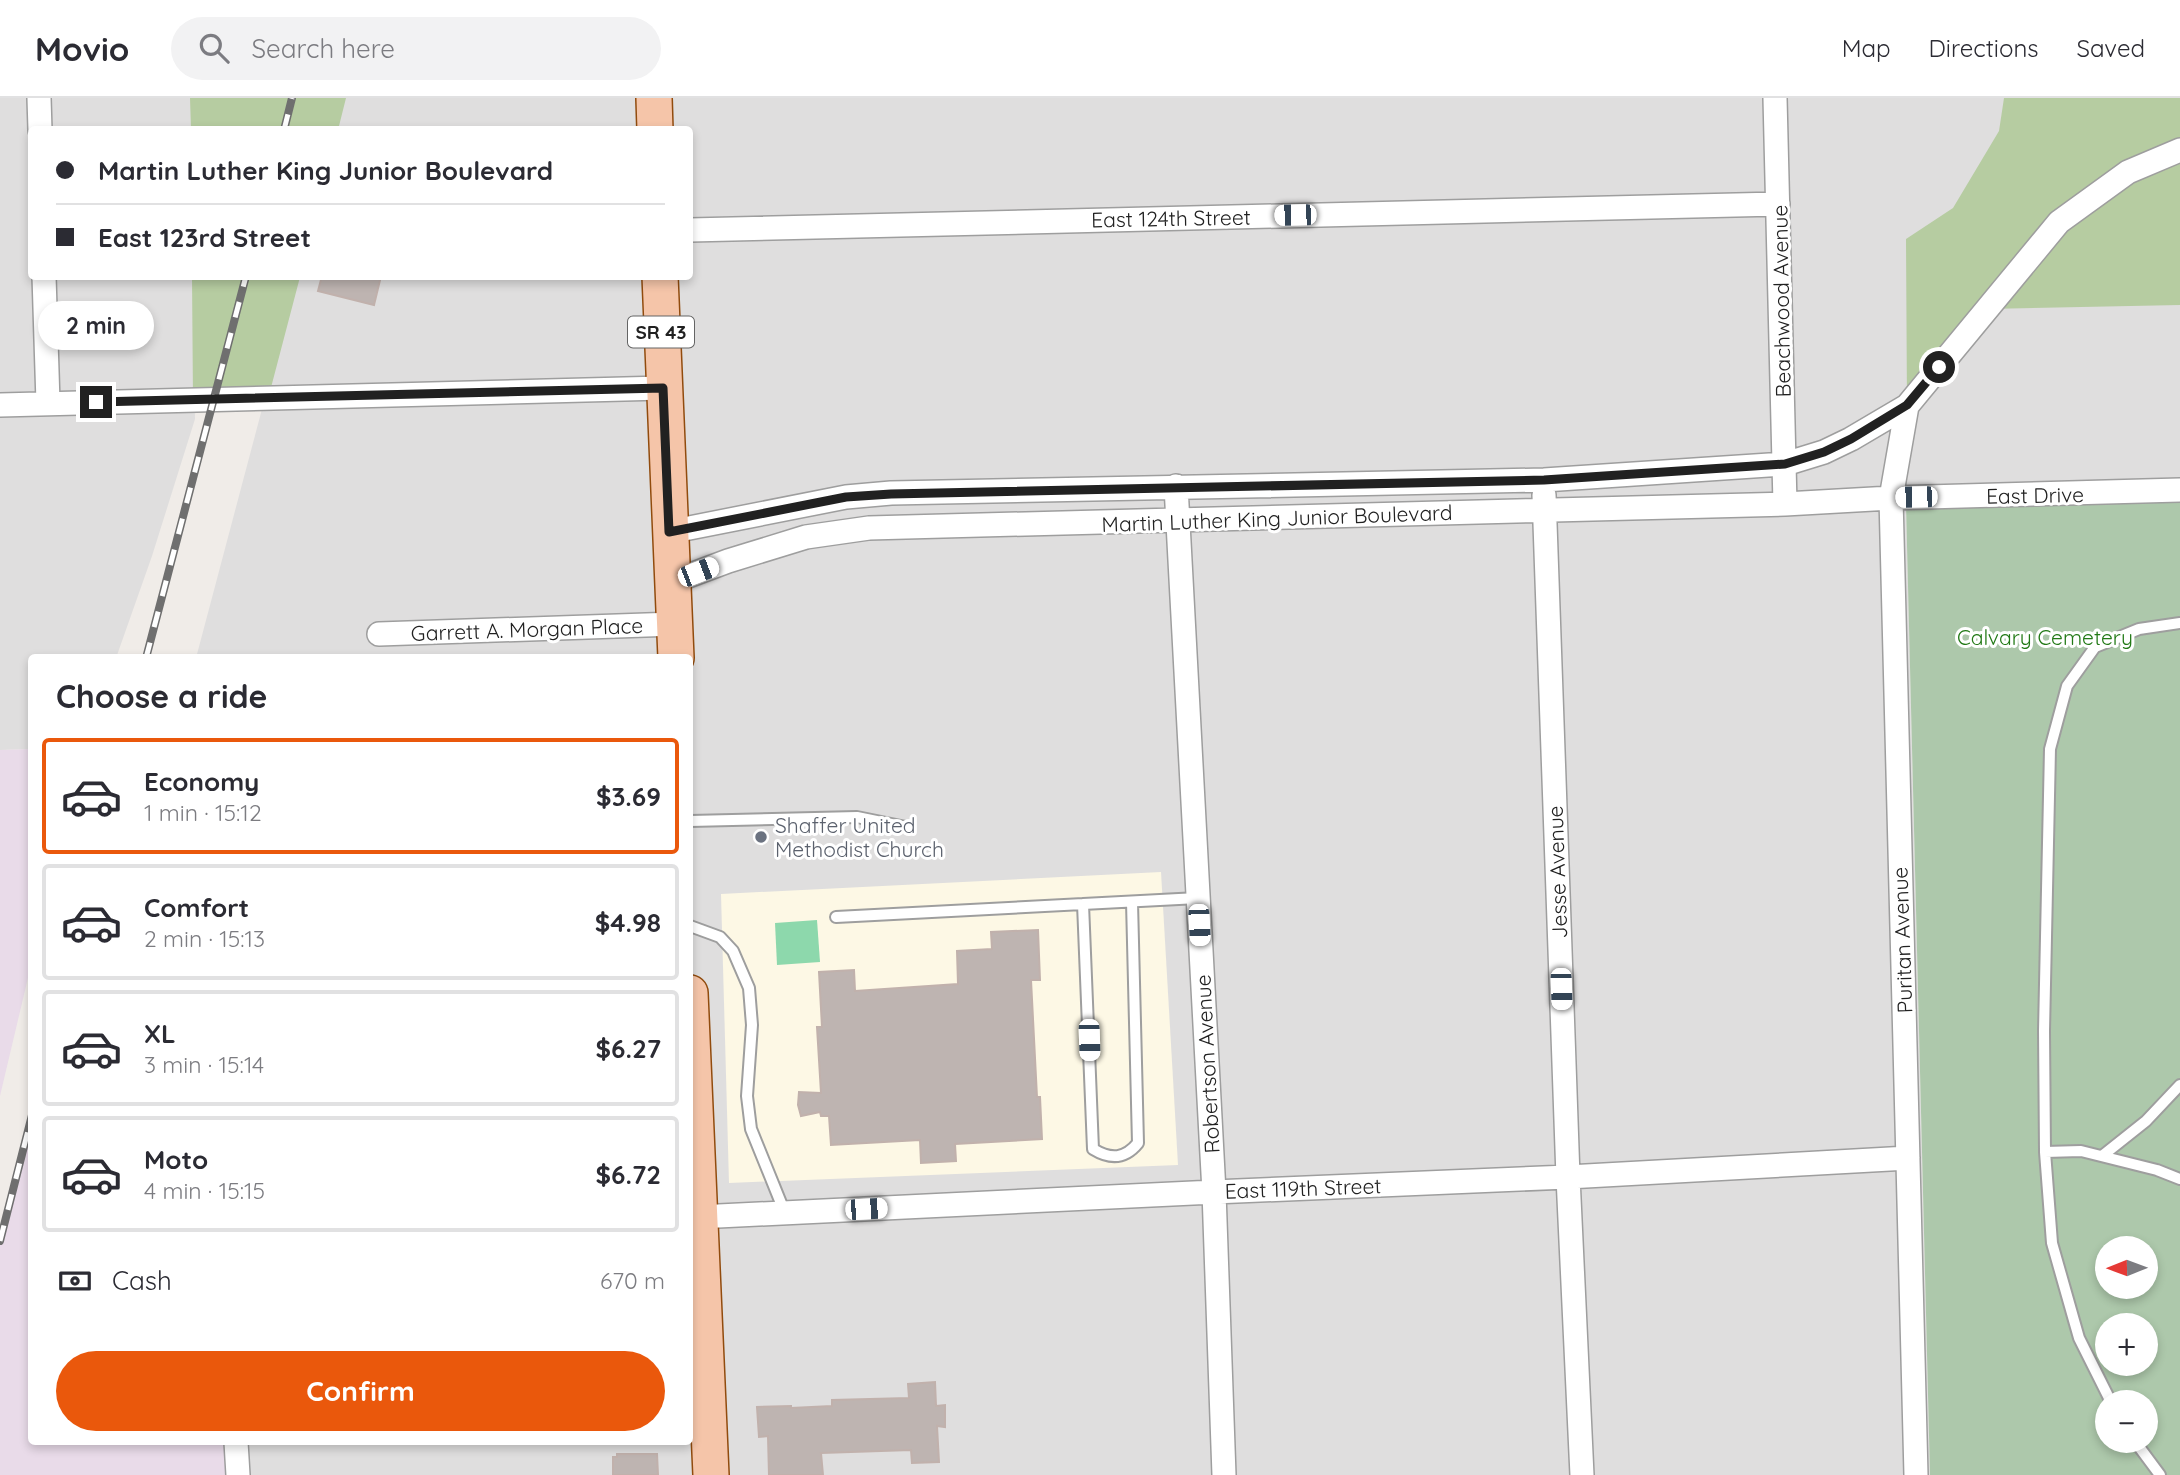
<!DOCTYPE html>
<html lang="en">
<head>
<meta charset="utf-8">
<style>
  body { margin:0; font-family:Quicksand,sans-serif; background:#f2f2f3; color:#2b2b33; height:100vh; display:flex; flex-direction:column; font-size:26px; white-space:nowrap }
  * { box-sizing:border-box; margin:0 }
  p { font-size:23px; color:#7c7c81 }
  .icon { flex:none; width:38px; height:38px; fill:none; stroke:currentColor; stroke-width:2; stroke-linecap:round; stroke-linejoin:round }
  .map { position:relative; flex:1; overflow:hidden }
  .panel { position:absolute; left:28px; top:556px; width:665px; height:791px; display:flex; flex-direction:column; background:#fff; border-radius:7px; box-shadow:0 4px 10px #0003 }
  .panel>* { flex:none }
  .top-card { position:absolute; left:28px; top:28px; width:665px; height:154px; border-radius:7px; box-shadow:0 4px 10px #0003; display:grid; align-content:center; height:154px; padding:0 28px; background:#fff }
  .needle { width:46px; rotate:269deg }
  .fabs { position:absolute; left:2095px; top:1138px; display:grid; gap:14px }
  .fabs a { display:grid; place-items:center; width:63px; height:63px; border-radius:50%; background:#fff; box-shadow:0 4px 10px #0003; font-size:35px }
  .end { position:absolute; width:32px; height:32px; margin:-16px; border:9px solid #212121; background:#fff; box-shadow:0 0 0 4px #fff }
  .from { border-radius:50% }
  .bubble { position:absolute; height:49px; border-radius:24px; background:#fff; box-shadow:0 4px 10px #0003; font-size:23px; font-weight:800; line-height:49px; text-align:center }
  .car { position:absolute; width:21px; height:42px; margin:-21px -10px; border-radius:9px; box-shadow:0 0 5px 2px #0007; background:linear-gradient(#fff 24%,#345 0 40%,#fff 0 76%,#345 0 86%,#fff 0) }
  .top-card b { display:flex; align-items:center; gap:24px; height:66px; font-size:26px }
  .top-card b+b { border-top:2px solid #e1e1e2 }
  .top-card i { width:18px; height:18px; background:#2b2b33 }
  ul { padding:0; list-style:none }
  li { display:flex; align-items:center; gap:21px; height:116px; margin:0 14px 10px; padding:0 14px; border:4px solid #e1e1e2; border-radius:7px }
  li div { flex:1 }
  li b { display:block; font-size:26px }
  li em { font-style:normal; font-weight:800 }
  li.selected { border-color:#ea580c }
  li>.icon { width:63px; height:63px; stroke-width:1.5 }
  h2 { padding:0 28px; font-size:32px; line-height:84px }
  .pay { display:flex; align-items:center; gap:18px; height:77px; padding:0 28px; font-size:26px }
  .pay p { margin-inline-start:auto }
  .primary-button { display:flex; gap:14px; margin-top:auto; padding:14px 28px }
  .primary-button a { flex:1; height:80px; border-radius:42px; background:#ea580c; color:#fff; font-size:28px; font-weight:800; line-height:80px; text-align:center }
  header { display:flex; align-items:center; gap:42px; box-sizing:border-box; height:98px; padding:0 35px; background:#fff; border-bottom:2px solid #e1e1e2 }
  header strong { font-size:33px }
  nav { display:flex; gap:38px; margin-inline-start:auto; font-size:24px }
  .search { width:490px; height:63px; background:#f2f2f3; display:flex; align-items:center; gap:18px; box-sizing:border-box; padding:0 24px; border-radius:38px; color:#7c7c81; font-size:26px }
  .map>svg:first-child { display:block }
</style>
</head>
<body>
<header>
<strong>Movio</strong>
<div class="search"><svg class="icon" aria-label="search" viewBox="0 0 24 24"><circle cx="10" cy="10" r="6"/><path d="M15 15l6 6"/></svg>Search here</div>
<nav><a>Map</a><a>Directions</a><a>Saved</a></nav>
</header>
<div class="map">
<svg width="2180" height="1377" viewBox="0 0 2180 1377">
  <rect width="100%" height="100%" fill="#f0ece8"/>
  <path fill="#dfdede" d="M0,0H191V31L32,32V178L193,179L195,321L152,458L116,560H32L31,651L0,652Z
    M344,0H2180V400L1906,408L1930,1377H223L221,1344H690V560H196L297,179L690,178V32L336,31Z"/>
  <path fill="#e9dbe9" d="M31,651V867L0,998V652Z
    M31,1017L32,1344H236L238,1377H0V1143Z"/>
  <path fill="#fdf8e5" d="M1161,774L1178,1067L729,1085L721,796Z"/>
  <path fill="#b6cca1" d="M190,0H346L338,32L191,31Z
    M2004,0H2180V207L1987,211L1907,308L1906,141L1953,110L1999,33Z
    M192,179H300L268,301L193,303Z"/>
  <path fill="#adc8ab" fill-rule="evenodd" d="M2180,400V1377H1930L1906,407ZM2107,1150H2146V1188H2107ZM2107,1227H2146V1265H2107ZM2107,1304H2146V1342H2107Z"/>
  <path fill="#8dd8ac" d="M817,822L820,864L777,867L775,825Z"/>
  <path fill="#beb4b1" stroke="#c1b1ac" stroke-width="2" d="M322,178H381L374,207L318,193Z
    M1038,832L1040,882H1031L1037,999H1040L1042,1041L955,1046L956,1063L921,1065L920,1042L831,1047L829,1018H821L820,1014L801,1018L798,1007L799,994L821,995L817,929H822L819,874L854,872L855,893L958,886L957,853L992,851L991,834Z
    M935,1284L936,1308L945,1307V1329L937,1328L939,1364L912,1365L911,1352L821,1355L823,1377H769L768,1338L759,1339L757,1309L791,1308V1310L832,1308V1302L909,1300L908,1286Z
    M617,1356H657L658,1377H613V1359H617Z"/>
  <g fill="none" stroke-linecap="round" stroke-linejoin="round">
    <defs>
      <path id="service" d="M690,723L857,719L906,729
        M1083,806L1093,1051C1111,1062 1125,1061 1138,1045L1132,804
        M836,819L1198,800
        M690,828L720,839L733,853L749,890L752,927L747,998L751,1031L785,1115
        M2045,1054L2081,1053L2157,1072L2180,1081
        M2102,1058L2146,1023L2180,987
        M2111,1304L2079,1240L2052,1145L2045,1054L2044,933L2050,651L2067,588L2095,549L2139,531L2180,525
        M2134,1342L2160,1377"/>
      <path id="minor" d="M39,0L40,32
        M1775,0L1785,406
        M690,132L1778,106
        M44,178L48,305
        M0,307L663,290
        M1907,308L1891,400L1916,1377
        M1176,388L1214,1094L1224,1377
        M1544,397L1568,1079L1582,1377
        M669,434L846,399L891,395L1544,382L1785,366L1824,354L1851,341L1907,308L2059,124L2128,74L2180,52
        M672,484L728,463L806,439L869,430L1785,406L1891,400L2180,392
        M379,536L675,526
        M698,1119L1214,1094L1568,1079L1908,1060
        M236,1344L238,1377"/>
      <path id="primary" d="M654,0L655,32
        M660,178L676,560
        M690,895L711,1377"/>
    </defs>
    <use href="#service" stroke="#9e9e9e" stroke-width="14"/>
    <use href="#minor" stroke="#9e9e9e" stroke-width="26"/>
    <use href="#primary" stroke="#914b0d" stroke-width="38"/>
    <use href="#service" stroke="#fff" stroke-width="10"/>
    <use href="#minor" stroke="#fff" stroke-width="23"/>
    <use href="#primary" stroke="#f5c5a9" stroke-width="35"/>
    <defs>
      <path id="rail" d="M284,32L292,0
        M146,560L246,178
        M0,1143L32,1017"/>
    </defs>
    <use href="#rail" stroke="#6f6f6f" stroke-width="8"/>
    <use href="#rail" stroke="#fff" stroke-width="5" stroke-dasharray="16" stroke-linecap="butt"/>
  </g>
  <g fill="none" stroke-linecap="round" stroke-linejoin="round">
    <path stroke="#212121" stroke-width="9" d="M96,304L663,290L669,434L846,399L891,396L1544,382L1785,366L1824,354L1851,341L1907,307L1939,269"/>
  </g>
  <circle fill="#6b7280" stroke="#fff" stroke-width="2.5" cx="761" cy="739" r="7"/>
  <g text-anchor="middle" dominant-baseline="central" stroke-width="6" stroke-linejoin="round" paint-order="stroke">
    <rect fill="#fff" stroke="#646464" stroke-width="2" x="628" y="218.5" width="66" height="31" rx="5"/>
    <g font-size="19" font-weight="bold" fill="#212121">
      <text x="661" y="234">SR 43</text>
    </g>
    <g font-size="21" fill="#212121" stroke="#fff">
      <text transform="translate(1171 120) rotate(-1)">East 124th Street</text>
      <text transform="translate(1781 203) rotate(-91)">Beachwood Avenue</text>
      <text transform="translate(2035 397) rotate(-1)">East Drive</text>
      <text transform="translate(1277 420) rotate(-2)">Martin Luther King Junior Boulevard</text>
      <text transform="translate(527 531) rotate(-2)">Garrett A. Morgan Place</text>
      <text transform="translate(1557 774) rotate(-92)">Jesse Avenue</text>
      <text transform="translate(1902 842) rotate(-92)">Puritan Avenue</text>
      <text transform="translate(1207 966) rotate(-93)">Robertson Avenue</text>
      <text transform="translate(1303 1090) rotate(-2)">East 119th Street</text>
    </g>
    <g font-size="21" fill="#217915" stroke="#fff">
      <text x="2045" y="539">Calvary Cemetery</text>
    </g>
    <g font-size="21" fill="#5b616d" stroke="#fff" text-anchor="start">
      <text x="775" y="727">Shaffer United<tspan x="775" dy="24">Methodist Church</tspan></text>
    </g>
  </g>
</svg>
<div class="fabs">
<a><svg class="needle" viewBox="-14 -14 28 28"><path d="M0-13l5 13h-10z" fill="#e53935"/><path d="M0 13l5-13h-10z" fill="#7c7c81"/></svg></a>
<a>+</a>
<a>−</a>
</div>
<i class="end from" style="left:1939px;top:269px"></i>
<i class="end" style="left:96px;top:304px"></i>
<div class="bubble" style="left:38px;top:203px;width:116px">2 min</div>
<i class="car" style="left:1295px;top:117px;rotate:269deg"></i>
<i class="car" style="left:1916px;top:399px;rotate:269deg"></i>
<i class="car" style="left:698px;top:474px;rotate:69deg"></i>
<i class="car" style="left:1199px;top:827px;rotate:177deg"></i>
<i class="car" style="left:1561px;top:891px;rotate:178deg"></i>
<i class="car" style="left:1089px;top:942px;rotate:178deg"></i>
<i class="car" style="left:866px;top:1111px;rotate:87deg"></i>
<div class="top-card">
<b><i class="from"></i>Martin Luther King Junior Boulevard</b>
<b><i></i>East 123rd Street</b>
</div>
<section class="panel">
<h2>Choose a ride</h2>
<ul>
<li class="selected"><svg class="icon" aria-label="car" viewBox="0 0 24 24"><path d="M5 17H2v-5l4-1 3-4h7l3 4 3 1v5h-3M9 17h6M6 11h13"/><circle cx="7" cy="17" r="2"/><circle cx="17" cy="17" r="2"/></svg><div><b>Economy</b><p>1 min · 15:12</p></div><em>$3.69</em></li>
<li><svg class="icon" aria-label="car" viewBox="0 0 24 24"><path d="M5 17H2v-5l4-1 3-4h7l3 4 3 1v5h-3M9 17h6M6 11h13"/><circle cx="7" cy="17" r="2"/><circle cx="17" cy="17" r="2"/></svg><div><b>Comfort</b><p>2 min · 15:13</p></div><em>$4.98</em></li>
<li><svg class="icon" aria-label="car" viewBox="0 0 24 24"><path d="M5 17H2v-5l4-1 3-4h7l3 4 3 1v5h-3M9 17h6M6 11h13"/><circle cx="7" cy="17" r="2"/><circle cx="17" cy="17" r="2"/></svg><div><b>XL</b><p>3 min · 15:14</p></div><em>$6.27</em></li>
<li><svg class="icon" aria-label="car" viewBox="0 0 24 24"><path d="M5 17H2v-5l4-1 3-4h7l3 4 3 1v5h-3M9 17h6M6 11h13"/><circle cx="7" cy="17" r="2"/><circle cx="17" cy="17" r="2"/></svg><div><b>Moto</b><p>4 min · 15:15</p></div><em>$6.72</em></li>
</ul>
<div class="pay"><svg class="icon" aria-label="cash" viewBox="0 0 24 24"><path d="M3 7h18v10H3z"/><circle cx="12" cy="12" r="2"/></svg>Cash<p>670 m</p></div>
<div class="primary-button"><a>Confirm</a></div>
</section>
</div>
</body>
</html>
